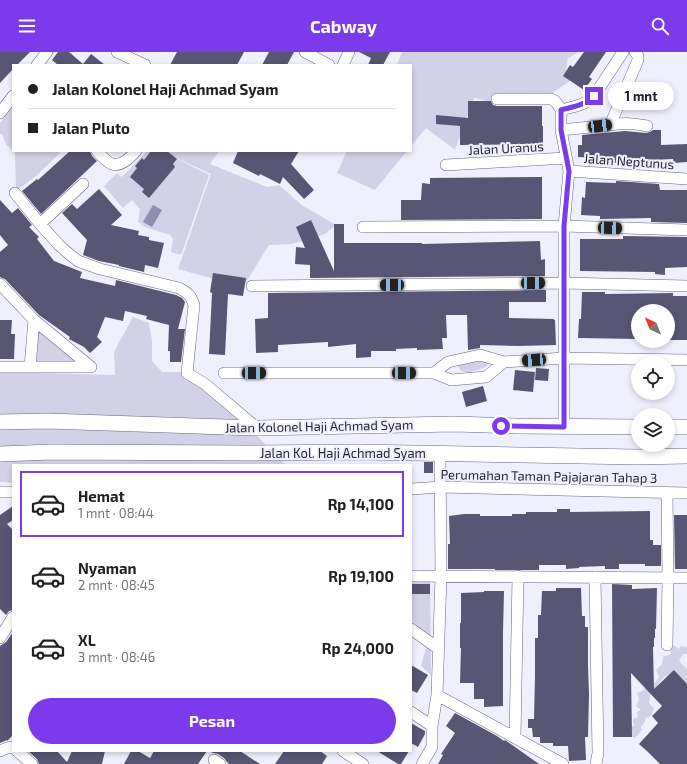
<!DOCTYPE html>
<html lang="id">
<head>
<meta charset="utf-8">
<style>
  body { margin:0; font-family:"Exo 2",sans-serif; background:#f6f6f6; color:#202124; height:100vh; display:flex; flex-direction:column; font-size:15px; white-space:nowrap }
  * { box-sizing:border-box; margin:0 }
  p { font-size:13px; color:#757577 }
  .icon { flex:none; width:22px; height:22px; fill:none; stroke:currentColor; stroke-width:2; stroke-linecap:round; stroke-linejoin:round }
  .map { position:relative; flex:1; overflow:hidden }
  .sheet { position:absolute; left:12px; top:412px; width:400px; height:288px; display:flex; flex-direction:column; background:#fff; border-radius:0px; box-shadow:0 2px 6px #0003 }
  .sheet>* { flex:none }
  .banner { position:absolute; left:12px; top:12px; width:400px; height:88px; border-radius:0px; box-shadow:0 2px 6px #0003; display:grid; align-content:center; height:88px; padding:0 16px; background:#fff }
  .needle { width:26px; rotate:317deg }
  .fabs { position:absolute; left:631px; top:252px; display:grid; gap:8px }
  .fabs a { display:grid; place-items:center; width:44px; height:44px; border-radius:50%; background:#fff; box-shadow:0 2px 6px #0003; font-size:20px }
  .end { position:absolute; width:18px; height:18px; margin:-9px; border:5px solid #7c3aed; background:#fff; box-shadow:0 0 0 2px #fff }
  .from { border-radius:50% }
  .bubble { position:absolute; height:28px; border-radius:14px; background:#fff; box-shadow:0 2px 6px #0003; font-size:13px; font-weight:700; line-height:28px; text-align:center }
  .car { position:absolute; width:12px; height:24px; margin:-12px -6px; border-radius:5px; box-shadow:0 0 3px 1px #0007; background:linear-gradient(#222 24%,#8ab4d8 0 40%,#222 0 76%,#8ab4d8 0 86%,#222 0) }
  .banner b { display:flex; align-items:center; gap:14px; height:38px; font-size:15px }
  .banner b+b { border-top:1px solid #e0e0e0 }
  .banner i { width:10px; height:10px; background:#202124 }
  ul { padding:7px 0 0; list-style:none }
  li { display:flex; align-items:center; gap:12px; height:66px; margin:0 8px 6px; padding:0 8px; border:2px solid transparent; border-radius:0px }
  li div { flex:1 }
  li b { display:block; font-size:15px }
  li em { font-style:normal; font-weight:700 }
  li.selected { border-color:#7c3aed }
  li>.icon { width:36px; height:36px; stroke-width:1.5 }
  .action { display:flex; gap:8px; margin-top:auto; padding:8px 16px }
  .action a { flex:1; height:46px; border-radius:24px; background:#7c3aed; color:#fff; font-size:16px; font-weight:700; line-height:46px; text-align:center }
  header { display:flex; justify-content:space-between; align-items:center; height:52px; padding:0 16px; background:#7c3aed; color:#fff; font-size:18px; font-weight:700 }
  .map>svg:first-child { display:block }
</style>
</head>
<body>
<header><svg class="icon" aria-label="menu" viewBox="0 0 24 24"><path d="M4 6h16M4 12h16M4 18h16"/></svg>Cabway<svg class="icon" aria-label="search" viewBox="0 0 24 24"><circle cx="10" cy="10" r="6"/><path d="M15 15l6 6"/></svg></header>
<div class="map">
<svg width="687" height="712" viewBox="0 0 687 712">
  <rect width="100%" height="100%" fill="#efeffd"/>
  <path fill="#d2d1e8" d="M402,0H579L568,6L566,18L570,29L552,41L496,45L491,50L474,46L455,98L426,76L411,94V13H397Z
    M13,55V99H62L36,124L16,139L15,101L6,92L2,82H0V71Z
    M147,99H219L210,112L267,135L279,133L303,154L336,173L325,182L292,192L269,193L243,235L178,217L211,122L170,103L209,123L181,203L171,200L173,187L170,183L145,175L138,170L140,157L132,148L123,156L104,134L117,121L121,125L126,121Z
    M347,99H407L375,138L337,121Z
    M133,265L149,271L152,289V309L162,320H194L286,413H13V431L0,430V320L115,323L114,300Z
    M39,277L74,305L78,311L37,310L35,309V281Z
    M481,306L489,310L486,315L468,321L461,319L458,314L462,312Z
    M411,529H430L431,623L421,614L428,588L424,580L411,569Z
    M673,593L679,597L681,594L687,595V602H683L679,609L687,617V630L680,636L672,623L665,624L655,636V640L650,643L649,651L654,656L651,664L645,666V670L641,675L642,678L635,686L629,683V676L635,673L633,671V667L638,665L637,660L641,658L636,654L639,648L637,641L645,638L644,636L647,633L655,631L659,625L656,618L662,612L663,605L671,602L670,597Z"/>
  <path fill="#908eae" d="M153,153L162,158L152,175L143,170Z"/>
  <path fill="#585674" d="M0,0H30L17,13H13V17L0,31Z
    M58,0H69L83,12L91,2L105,13H58L52,8Z
    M177,0H244L237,13H170Z
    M269,0H294L287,13H262Z
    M359,0H390L383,13H368L371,6Z
    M584,0H606L589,25L592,27L584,38L563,24L570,13L573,15Z
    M634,34L651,39L647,54L629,48Z
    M468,49H491L493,53L497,54H542V74H543V92L460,93V74L436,72V63L468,66Z
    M653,78H661V93L687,92V110L674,111L673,107L629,109V111H601V106L578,105V93H582V83L625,79L646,81L650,80Z
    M70,99H90L92,104L97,109L41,162L22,139L37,127L38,128Z
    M151,99H167L177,107L173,112L175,115L149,146L142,140L144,137L130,125L137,116L135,114L142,106L144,108Z
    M238,99H299L291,112L314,138L304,147L283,125L280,132L260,122L259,124L233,111Z
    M542,125V167L401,168V148H421L422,131L430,132V126Z
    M616,129L659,132L660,138H687V171L651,170V166L600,167V164L581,163L582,145L585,146L586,130L616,131Z
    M99,137L122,163L111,173L139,179L138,183L149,185V188L164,191L158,216L145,213L144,220L119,214V213L99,209L83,203L87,188L62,161L72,152L77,157Z
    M0,148L12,161L18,156L32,173L29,175L39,185L37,187L54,209L82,220L80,226L115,234L116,228L176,243L182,246L185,250L178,277H185L181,310H170V299H168L169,273L146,267L147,264L125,259L123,269L105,265L97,285L102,290L90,301L84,295L69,287L70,285L39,263L5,227L0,225V200L8,193L0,183Z
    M311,168L334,219V172H344V191H422V192L540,189L541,208L545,207V224L310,226V213L295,212L296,195L305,196L296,175Z
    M623,184L687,185V215L665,216V223L655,222V220L580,219V187H623Z
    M213,221L246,226L243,244L228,242L225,303L209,302L212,241L210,240Z
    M546,238V250H509V266L554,267V268H555L556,293L518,294L480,293V296L468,298L467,263H446L447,286H442L443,297L417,298V296L396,297V299H371V305L356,306V292L328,295V290L278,293V300L256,301L255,267L268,266V241Z
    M582,240H605V242L673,241V244H687V288H668V259H638V287L578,286L579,267H581Z
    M0,268H12L11,282H15L14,307H0Z
    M536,316L549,317L548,329L535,328Z
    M515,318L535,320L533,340L513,338Z
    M483,334L487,349L466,355L462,340Z
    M424,410H433V421H424Z
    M13,454V468L7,472L13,478V558L9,559L6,563L0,557V463Z
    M557,457H570V460L650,459V488H653V493H661V514H645V512H619V517H605V514L579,515V516L566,517V513H539V518H495V517H448V492H450L449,464L464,462H480V464H512V462H526V460H557Z
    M674,463H687V517H675Z
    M411,532H430V542H411Z
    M612,532L632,533V537L657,536L656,577H655V586H654V595H653L654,637L674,618L687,632V712H660L648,700L639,692L658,671L652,664L662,654L631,621L632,685H613Z
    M556,536H581L582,564H585V575H588V614L589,642L588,685H585L586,708L569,709L568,694H553V691H540V685H533L532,676H528V667H534L535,625V586H538V563H541L542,539H556Z
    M484,539H504L503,580V654L484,655V647H474V631H460L461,596H460V571H461V541L484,540Z
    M13,580V683L7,689V688L0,691V594L6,590Z
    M411,613L428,623L417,641L411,638Z
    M455,661L497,684L504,689L505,688L539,712H438L443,703L441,702L455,681L446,674Z
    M411,671L425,679V682L418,695L411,691Z
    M28,699H57L67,710L72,699H105L102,712H39L37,707Z
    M131,699H138L150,706L154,699H207L198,712H124Z
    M209,699H240L260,712H229L227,710L224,706L218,702L213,701Z
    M284,699H320L327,704L322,712H275Z
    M377,699H409L401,712H398Z"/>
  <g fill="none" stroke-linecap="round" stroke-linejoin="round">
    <defs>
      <path id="street" d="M117,0L145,13
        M305,0L329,13
        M37,13L47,0
        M343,13L349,0
        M497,47H551L555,49L558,53L561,58V78L569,119L564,174V375
        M561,58C572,55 586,53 594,44L623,0
        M0,61L13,44
        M610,73C626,71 632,71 647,74
        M561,78L610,73L638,8V4L635,0
        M97,99C101,103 106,110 112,112C121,115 130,106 136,99
        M446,113L566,106
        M569,119L687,127
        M15,141L40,172L59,193L69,202L78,209L100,217L179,236C188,241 191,243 194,253L187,321L205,332L257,376
        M40,172L83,132
        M363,175L564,174L687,178
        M0,232L34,268L91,315
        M252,234L564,231L687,234
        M0,315H91
        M30,315L34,268
        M224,321H434L451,328L486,325L504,310
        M434,321L448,310L480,303L504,310L564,306L687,308
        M411,437L441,435L687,441
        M0,440H13
        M411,524L687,526
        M595,525L598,701L596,712
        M411,577L439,597
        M0,586L13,565
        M667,593L668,526L667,441
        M437,643L563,712
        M411,660L432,674
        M515,686L518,524
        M0,699L7,696L13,695
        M17,699L32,712
        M343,699L363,712
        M214,708L220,712
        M422,712L432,695V674L437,643L441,524L440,402"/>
      <path id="secondary" d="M0,370L47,369L257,376L454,372L517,374L638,375
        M668,375H687
        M0,402L52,400L246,401L357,400L638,405L687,404"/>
    </defs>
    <use href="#street" stroke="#676584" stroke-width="12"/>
    <use href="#secondary" stroke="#676584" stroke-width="16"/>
    <use href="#street" stroke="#fff" stroke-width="11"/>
    <use href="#secondary" stroke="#fff" stroke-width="15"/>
  </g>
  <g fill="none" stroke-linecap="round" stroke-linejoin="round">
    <path stroke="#7c3aed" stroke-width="5" d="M501,374L564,375V174L569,119L561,78V58C572,55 586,53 594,44"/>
  </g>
  <g text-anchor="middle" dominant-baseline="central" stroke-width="4" stroke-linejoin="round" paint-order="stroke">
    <g font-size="13" fill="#272633" stroke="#efeffd">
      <text transform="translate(506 96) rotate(-3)">Jalan Uranus</text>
      <text transform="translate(629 109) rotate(4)">Jalan Neptunus</text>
      <text transform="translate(319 374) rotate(-1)">Jalan Kolonel Haji Achmad Syam</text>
      <text x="343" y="401">Jalan Kol. Haji Achmad Syam</text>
      <text transform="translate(549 424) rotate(1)">Perumahan Taman Pajajaran Tahap 3</text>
    </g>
  </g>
</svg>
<div class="fabs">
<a><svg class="needle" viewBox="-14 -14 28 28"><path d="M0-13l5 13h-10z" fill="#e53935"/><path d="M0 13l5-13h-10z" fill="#757577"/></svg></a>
<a><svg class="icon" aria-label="locate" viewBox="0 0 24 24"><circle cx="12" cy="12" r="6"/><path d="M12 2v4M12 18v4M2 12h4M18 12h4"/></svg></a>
<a><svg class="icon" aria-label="layers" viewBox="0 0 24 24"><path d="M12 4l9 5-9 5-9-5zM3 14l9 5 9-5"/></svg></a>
</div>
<i class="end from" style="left:501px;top:374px"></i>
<i class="end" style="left:594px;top:44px"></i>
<div class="bubble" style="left:608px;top:30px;width:66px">1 mnt</div>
<i class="car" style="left:600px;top:74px;rotate:83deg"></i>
<i class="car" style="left:610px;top:176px;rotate:92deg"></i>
<i class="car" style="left:533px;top:231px;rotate:89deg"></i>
<i class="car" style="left:392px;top:233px;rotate:270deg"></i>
<i class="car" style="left:534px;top:308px;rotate:266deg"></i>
<i class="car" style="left:254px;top:321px;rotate:90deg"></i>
<i class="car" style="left:404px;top:321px;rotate:90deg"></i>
<div class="banner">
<b><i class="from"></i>Jalan Kolonel Haji Achmad Syam</b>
<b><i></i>Jalan Pluto</b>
</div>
<section class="sheet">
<ul>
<li class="selected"><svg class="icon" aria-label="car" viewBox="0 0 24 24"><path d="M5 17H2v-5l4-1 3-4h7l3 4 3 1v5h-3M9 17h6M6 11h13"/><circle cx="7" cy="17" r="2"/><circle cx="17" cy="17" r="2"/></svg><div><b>Hemat</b><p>1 mnt · 08:44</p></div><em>Rp 14,100</em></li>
<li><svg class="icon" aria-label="car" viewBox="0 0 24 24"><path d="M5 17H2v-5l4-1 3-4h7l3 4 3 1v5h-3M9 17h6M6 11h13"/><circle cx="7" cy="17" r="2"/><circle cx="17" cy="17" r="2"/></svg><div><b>Nyaman</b><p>2 mnt · 08:45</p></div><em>Rp 19,100</em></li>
<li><svg class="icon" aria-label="car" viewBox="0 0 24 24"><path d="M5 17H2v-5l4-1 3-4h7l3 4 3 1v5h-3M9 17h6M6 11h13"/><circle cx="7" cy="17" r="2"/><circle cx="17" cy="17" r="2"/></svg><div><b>XL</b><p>3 mnt · 08:46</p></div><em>Rp 24,000</em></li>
</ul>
<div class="action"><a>Pesan</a></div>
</section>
</div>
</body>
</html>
